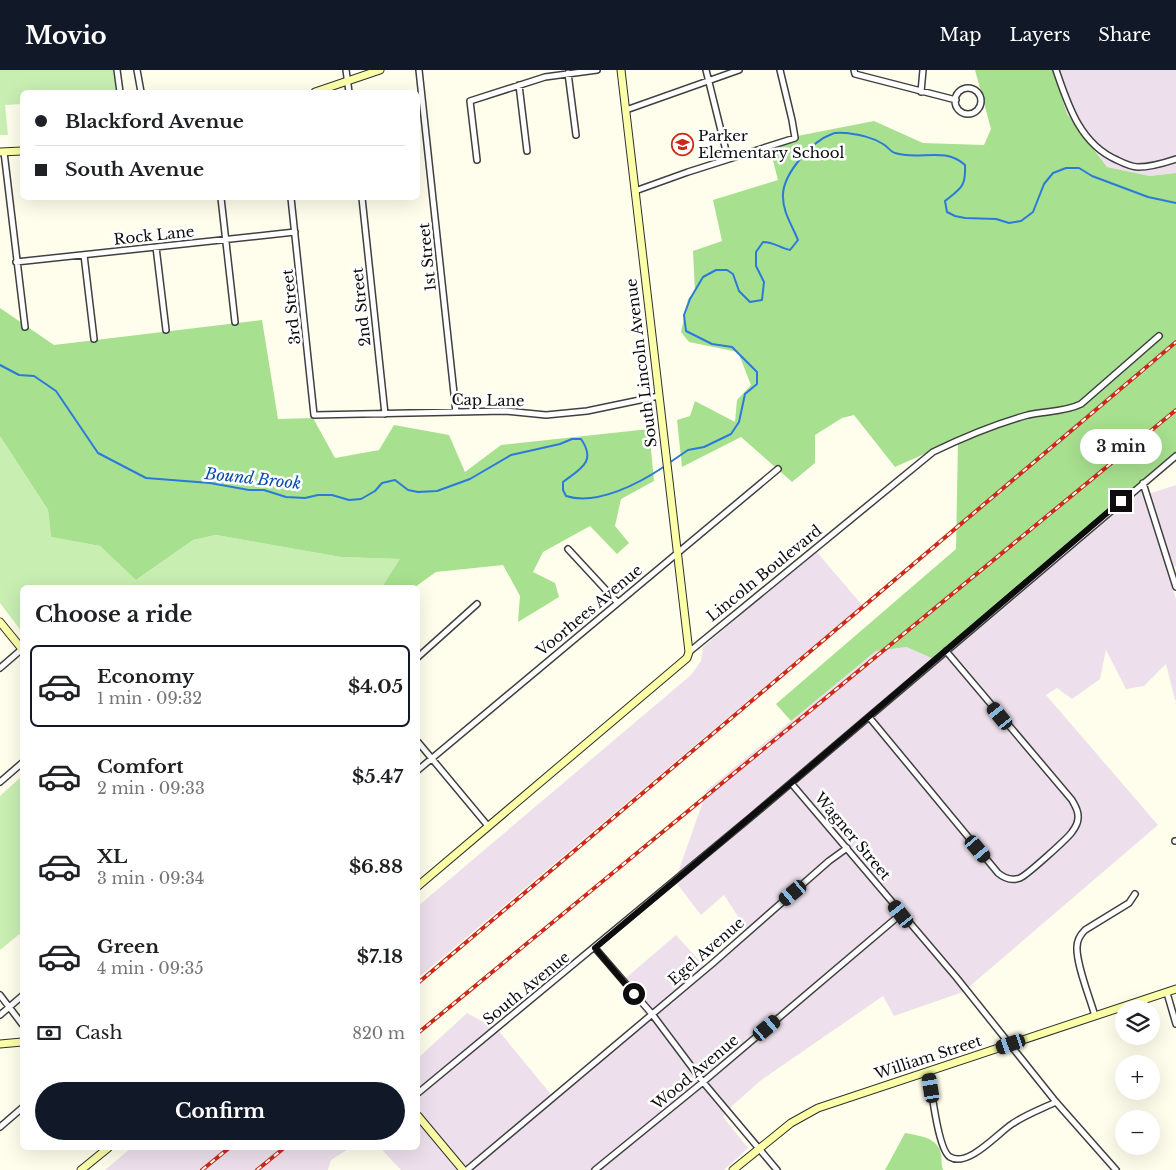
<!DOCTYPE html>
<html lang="en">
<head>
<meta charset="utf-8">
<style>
  body { margin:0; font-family:"Libre Baskerville",serif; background:#f6f6f6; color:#202124; height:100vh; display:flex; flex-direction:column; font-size:19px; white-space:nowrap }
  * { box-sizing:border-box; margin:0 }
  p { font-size:16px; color:#757577 }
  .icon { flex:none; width:28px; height:28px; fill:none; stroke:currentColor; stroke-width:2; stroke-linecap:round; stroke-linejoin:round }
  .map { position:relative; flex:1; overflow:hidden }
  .panel { position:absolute; left:20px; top:515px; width:400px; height:565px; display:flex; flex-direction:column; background:#fff; border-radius:8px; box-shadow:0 5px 20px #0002 }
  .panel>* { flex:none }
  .top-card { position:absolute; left:20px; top:20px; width:400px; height:110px; border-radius:8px; box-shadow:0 5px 20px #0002; display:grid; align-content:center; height:110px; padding:0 15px; background:#fff }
  .buttons { position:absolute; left:1115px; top:930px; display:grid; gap:10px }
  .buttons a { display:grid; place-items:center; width:45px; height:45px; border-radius:50%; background:#fff; box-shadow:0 5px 20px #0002; font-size:25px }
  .end { position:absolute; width:22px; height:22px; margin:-11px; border:6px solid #0d0d0d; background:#fff; box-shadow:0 0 0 2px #fff }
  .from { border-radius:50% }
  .bubble { position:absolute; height:35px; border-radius:18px; background:#fff; box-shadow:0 5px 20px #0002; font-size:16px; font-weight:700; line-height:35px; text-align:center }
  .car { position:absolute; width:15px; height:30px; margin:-15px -8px; border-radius:6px; box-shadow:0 0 4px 1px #0007; background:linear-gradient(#222 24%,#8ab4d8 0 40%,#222 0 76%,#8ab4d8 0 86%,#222 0) }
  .top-card b { display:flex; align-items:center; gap:18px; height:48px; font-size:19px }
  .top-card b+b { border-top:1px solid #e0e0e0 }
  .top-card i { width:12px; height:12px; background:#202124 }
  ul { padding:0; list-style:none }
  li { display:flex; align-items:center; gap:15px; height:82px; margin:0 10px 8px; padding:0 5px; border:2px solid transparent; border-radius:8px }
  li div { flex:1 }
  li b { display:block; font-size:19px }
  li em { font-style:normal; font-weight:700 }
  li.selected { border-color:#111827 }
  li>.icon { width:45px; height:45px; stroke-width:1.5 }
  h2 { padding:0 15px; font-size:22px; line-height:60px }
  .pay { display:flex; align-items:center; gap:12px; height:55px; padding:0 15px; font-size:19px }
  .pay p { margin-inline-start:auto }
  .primary-button { display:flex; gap:10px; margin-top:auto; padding:10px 15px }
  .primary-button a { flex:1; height:58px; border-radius:30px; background:#111827; color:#fff; font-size:20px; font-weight:700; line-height:58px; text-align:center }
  header { display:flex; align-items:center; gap:30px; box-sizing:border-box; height:70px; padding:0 25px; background:#111827; color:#fff }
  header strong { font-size:24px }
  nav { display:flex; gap:28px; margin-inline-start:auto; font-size:18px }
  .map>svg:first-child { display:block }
</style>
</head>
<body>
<header>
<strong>Movio</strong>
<nav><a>Map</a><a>Layers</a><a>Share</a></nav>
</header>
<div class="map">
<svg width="1176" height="1100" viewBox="0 0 1176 1100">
  <rect width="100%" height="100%" fill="#fffeec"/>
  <path fill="#ede0ec" d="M1053,0H1176V103L1150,106L1107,97L1067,44Z
    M1176,415V496L1166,499L1176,529V630H1175L1166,594L1144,616L1126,619L1106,580L1100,609L1072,629L1057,618L1046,625L1158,755L963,922L894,946L883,926L760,1011L732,1036L723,1047L748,1078L724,1100H401L384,1082L382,1078H418V988L467,943L498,960L554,1028L648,947L620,913L676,865L706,898L748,862L724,825L701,845L675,811L707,720L876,581L907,577L1142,417L1145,425Z
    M816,481L862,535L418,908V836L691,605L701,591L703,577Z
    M131,1078H350L331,1090L328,1100H105Z"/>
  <path fill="#c8eeb2" d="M0,0H113L116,22H22V34L5,35L8,65H0Z
    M0,366L48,440L51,467L100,476L136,510L193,470L216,465L341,487L401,489L382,517L22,518V562L0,533Z
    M22,706V862L0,880V726Z"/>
  <path fill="#a7e08f" d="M975,0H1053L1067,44L1107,97L1150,106L1176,103V388L936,590L907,577L876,581L791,651L776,634L956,479L958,369L895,397L854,345L842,348L815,365V393L792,412L741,367L682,397L677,350L690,346L695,331L735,352L737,330L751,315L738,282L689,272L681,262L688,229L695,221L693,181L722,171L713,130L778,110L770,79L787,68L874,51L923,73L984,75L991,59Z
    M0,238L54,275L262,250L278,349L313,348L335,388L379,380L394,355L449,365L465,402L501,375L649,359L654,411L621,429L615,456L629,473L617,484L590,456L543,482L533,502L555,513L559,527L518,552L520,526L503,495L436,502L415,517H382L400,489L341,487L216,465L193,470L136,510L100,476L51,467L48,440L0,366Z
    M905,1063C919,1066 938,1067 941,1084C942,1090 941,1094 943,1100H885Z"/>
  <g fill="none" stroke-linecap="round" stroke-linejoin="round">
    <path stroke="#2b7adb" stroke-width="2" d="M0,295L19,305L34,306L56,321L98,383L146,408L210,413L249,420H264L286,427L305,428L318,425H332L349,430L361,429L375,421L382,413L395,410L408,420L418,422L437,421L470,409L511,385L560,374L572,369H581C597,392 580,399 563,412V420L566,426C597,436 640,413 665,396
      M669,393L688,380L704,377L731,364L739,352L745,324L757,314V302L732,277L712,274L686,261L684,245L690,229L703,207L716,200H727L733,204L739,221L750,232L762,230L764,212L756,196V182L763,172C774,172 780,178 790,180L798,170C792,155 782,141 783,124C784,103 812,71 832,64C836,62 843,63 847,63C860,65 872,67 883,74C888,77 891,82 895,83C919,91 944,76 965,95C966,117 961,118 945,131L947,142L955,146L965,148L996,149L1009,153L1021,151L1033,142L1044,114L1053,103L1066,98H1079L1092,106L1148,127L1176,133"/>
    <defs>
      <path id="street" d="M117,0L120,22
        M137,0L141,22
        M346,0L349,22
        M419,0L456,342
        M706,0L728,89
        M854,0L855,4L956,30
        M1056,0C1068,35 1080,74 1117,90C1123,93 1131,97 1138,97C1151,97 1164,93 1176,89
        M568,3L576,65
        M519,15L527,81
        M955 31a13 13 0 1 1 26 0a13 13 0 1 1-26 0Z
        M921,22L923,0
        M626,40L739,0
        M4,82L25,257
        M477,90L470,31L545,7L597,0
        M635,121L688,102L795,68L792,50L780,0
        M221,128L235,252
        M291,128L314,345L505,341L546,345L587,341L659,326
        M362,128L385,344
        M156,177L166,260
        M84,185L94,269
        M16,192L295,162
        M1143,413L1176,517
        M568,479L617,532
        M689,582L933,382C964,367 995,354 1028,345C1045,341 1065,342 1081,334L1159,266
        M418,587L477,534
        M0,598L22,579
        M869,647L998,803C1004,808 1012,811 1020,808C1027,805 1067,769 1072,762C1075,758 1078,753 1078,748C1079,741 1075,736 1072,730L946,581
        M418,672L488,756
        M418,700L778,399
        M0,712L22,693
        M791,713L956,907L1056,1032L1116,1100
        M1175,771H1176
        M595,878L652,944L703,1012L777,1100
        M1167,923L1176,954
        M0,925L22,954
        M0,945L22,926
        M1095,946C1090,928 1076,894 1077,877C1077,871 1080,865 1085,860L1129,833L1135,824
        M929,1002C931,1017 938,1080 950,1087C968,1098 998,1063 1012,1054C1025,1045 1041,1039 1056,1032
        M418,1023L751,747L1176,386
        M0,1057L22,1038
        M467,1100L713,893L829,791L847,778
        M595,1100L703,1012L901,844"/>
      <path id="secondary" d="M315,22L380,0
        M0,82L22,81
        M0,552L22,579
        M418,816L687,588L689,582L621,0
        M0,974L22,972
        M418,1046L463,1100
        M81,1100L108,1078
        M733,1100L791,1053L818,1038L1176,919"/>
    </defs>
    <use href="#street" stroke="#404040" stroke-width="8"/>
    <use href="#secondary" stroke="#2f2f2f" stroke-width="9"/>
    <use href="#street" stroke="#fff" stroke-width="5"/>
    <use href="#secondary" stroke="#fbffa7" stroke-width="7"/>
    <defs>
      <path id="rail" d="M418,913L1176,272
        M418,963L1176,340
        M202,1100L229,1078
        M257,1100L284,1078"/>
    </defs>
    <use href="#rail" stroke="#ca2a17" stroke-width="4"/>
    <use href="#rail" stroke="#fff" stroke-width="2" stroke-dasharray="5.5" stroke-linecap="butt"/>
  </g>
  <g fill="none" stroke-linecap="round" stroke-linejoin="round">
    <path stroke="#0d0d0d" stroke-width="6" d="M634,924L595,878L791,713L1121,431"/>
  </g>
  <defs>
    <symbol id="school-ring" viewBox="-11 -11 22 22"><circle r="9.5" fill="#fff" stroke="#ca2a17" stroke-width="1.5"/><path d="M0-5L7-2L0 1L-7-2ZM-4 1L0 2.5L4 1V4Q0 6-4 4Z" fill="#ca2a17"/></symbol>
  </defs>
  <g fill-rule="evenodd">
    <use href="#school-ring" x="670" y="62" width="25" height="25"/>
  </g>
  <g text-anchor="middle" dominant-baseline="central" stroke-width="5" stroke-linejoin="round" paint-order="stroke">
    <g font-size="15" fill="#0d0d0d" stroke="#fff" text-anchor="start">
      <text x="698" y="65">Parker<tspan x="698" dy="17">Elementary School</tspan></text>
    </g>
    <g font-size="15" fill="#0d0d0d" stroke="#fff">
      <text transform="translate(154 165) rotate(-6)">Rock Lane</text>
      <text transform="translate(427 187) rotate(-96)">1st Street</text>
      <text transform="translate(291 237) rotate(-96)">3rd Street</text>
      <text transform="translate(361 237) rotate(-96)">2nd Street</text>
      <text transform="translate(641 293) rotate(-97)">South Lincoln Avenue</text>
      <text transform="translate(488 330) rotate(1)">Cap Lane</text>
      <text transform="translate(764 503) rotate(-39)">Lincoln Boulevard</text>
      <text transform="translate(589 540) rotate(-40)">Voorhees Avenue</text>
      <text transform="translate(853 766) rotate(50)">Wagner Street</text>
      <text transform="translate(706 881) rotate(-41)">Egel Avenue</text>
      <text transform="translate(526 918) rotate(-39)">South Avenue</text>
      <text transform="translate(928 987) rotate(-18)">William Street</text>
      <text transform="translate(695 1002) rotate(-40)">Wood Avenue</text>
    </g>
    <g font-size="16" font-style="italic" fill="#0a4cab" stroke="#fff">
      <text transform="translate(253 408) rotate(6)">Bound Brook</text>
    </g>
  </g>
</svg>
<div class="buttons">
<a><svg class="icon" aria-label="layers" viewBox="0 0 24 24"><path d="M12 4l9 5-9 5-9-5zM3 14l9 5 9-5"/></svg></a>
<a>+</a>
<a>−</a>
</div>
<i class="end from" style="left:634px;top:924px"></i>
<i class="end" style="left:1121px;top:431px"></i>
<div class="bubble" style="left:1080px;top:359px;width:82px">3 min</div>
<i class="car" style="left:1000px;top:646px;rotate:321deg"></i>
<i class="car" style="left:978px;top:779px;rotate:140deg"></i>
<i class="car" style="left:793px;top:823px;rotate:230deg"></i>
<i class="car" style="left:901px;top:844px;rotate:322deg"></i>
<i class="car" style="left:767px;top:958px;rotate:50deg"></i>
<i class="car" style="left:1011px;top:974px;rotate:251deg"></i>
<i class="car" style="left:931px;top:1018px;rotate:351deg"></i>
<div class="top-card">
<b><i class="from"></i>Blackford Avenue</b>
<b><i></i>South Avenue</b>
</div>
<section class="panel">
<h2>Choose a ride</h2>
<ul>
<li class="selected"><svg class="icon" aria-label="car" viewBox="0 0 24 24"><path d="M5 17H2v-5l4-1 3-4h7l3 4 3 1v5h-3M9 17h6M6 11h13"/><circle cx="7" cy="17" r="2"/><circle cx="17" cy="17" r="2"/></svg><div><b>Economy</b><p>1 min · 09:32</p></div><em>$4.05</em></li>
<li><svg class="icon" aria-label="car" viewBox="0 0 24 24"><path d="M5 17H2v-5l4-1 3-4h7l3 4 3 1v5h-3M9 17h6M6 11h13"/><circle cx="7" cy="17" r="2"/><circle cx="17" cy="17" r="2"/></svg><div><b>Comfort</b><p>2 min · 09:33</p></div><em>$5.47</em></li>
<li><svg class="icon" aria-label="car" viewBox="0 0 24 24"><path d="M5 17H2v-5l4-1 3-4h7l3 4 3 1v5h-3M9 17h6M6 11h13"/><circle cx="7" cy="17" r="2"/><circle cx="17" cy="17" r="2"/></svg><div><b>XL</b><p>3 min · 09:34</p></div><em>$6.88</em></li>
<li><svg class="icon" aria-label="car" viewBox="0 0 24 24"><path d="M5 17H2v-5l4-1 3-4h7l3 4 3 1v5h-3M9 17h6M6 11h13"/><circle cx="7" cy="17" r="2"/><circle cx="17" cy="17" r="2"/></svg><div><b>Green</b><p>4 min · 09:35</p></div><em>$7.18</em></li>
</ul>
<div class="pay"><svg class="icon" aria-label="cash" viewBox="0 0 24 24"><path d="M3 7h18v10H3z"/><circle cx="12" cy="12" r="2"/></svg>Cash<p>820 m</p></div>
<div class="primary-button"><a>Confirm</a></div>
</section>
</div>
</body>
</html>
